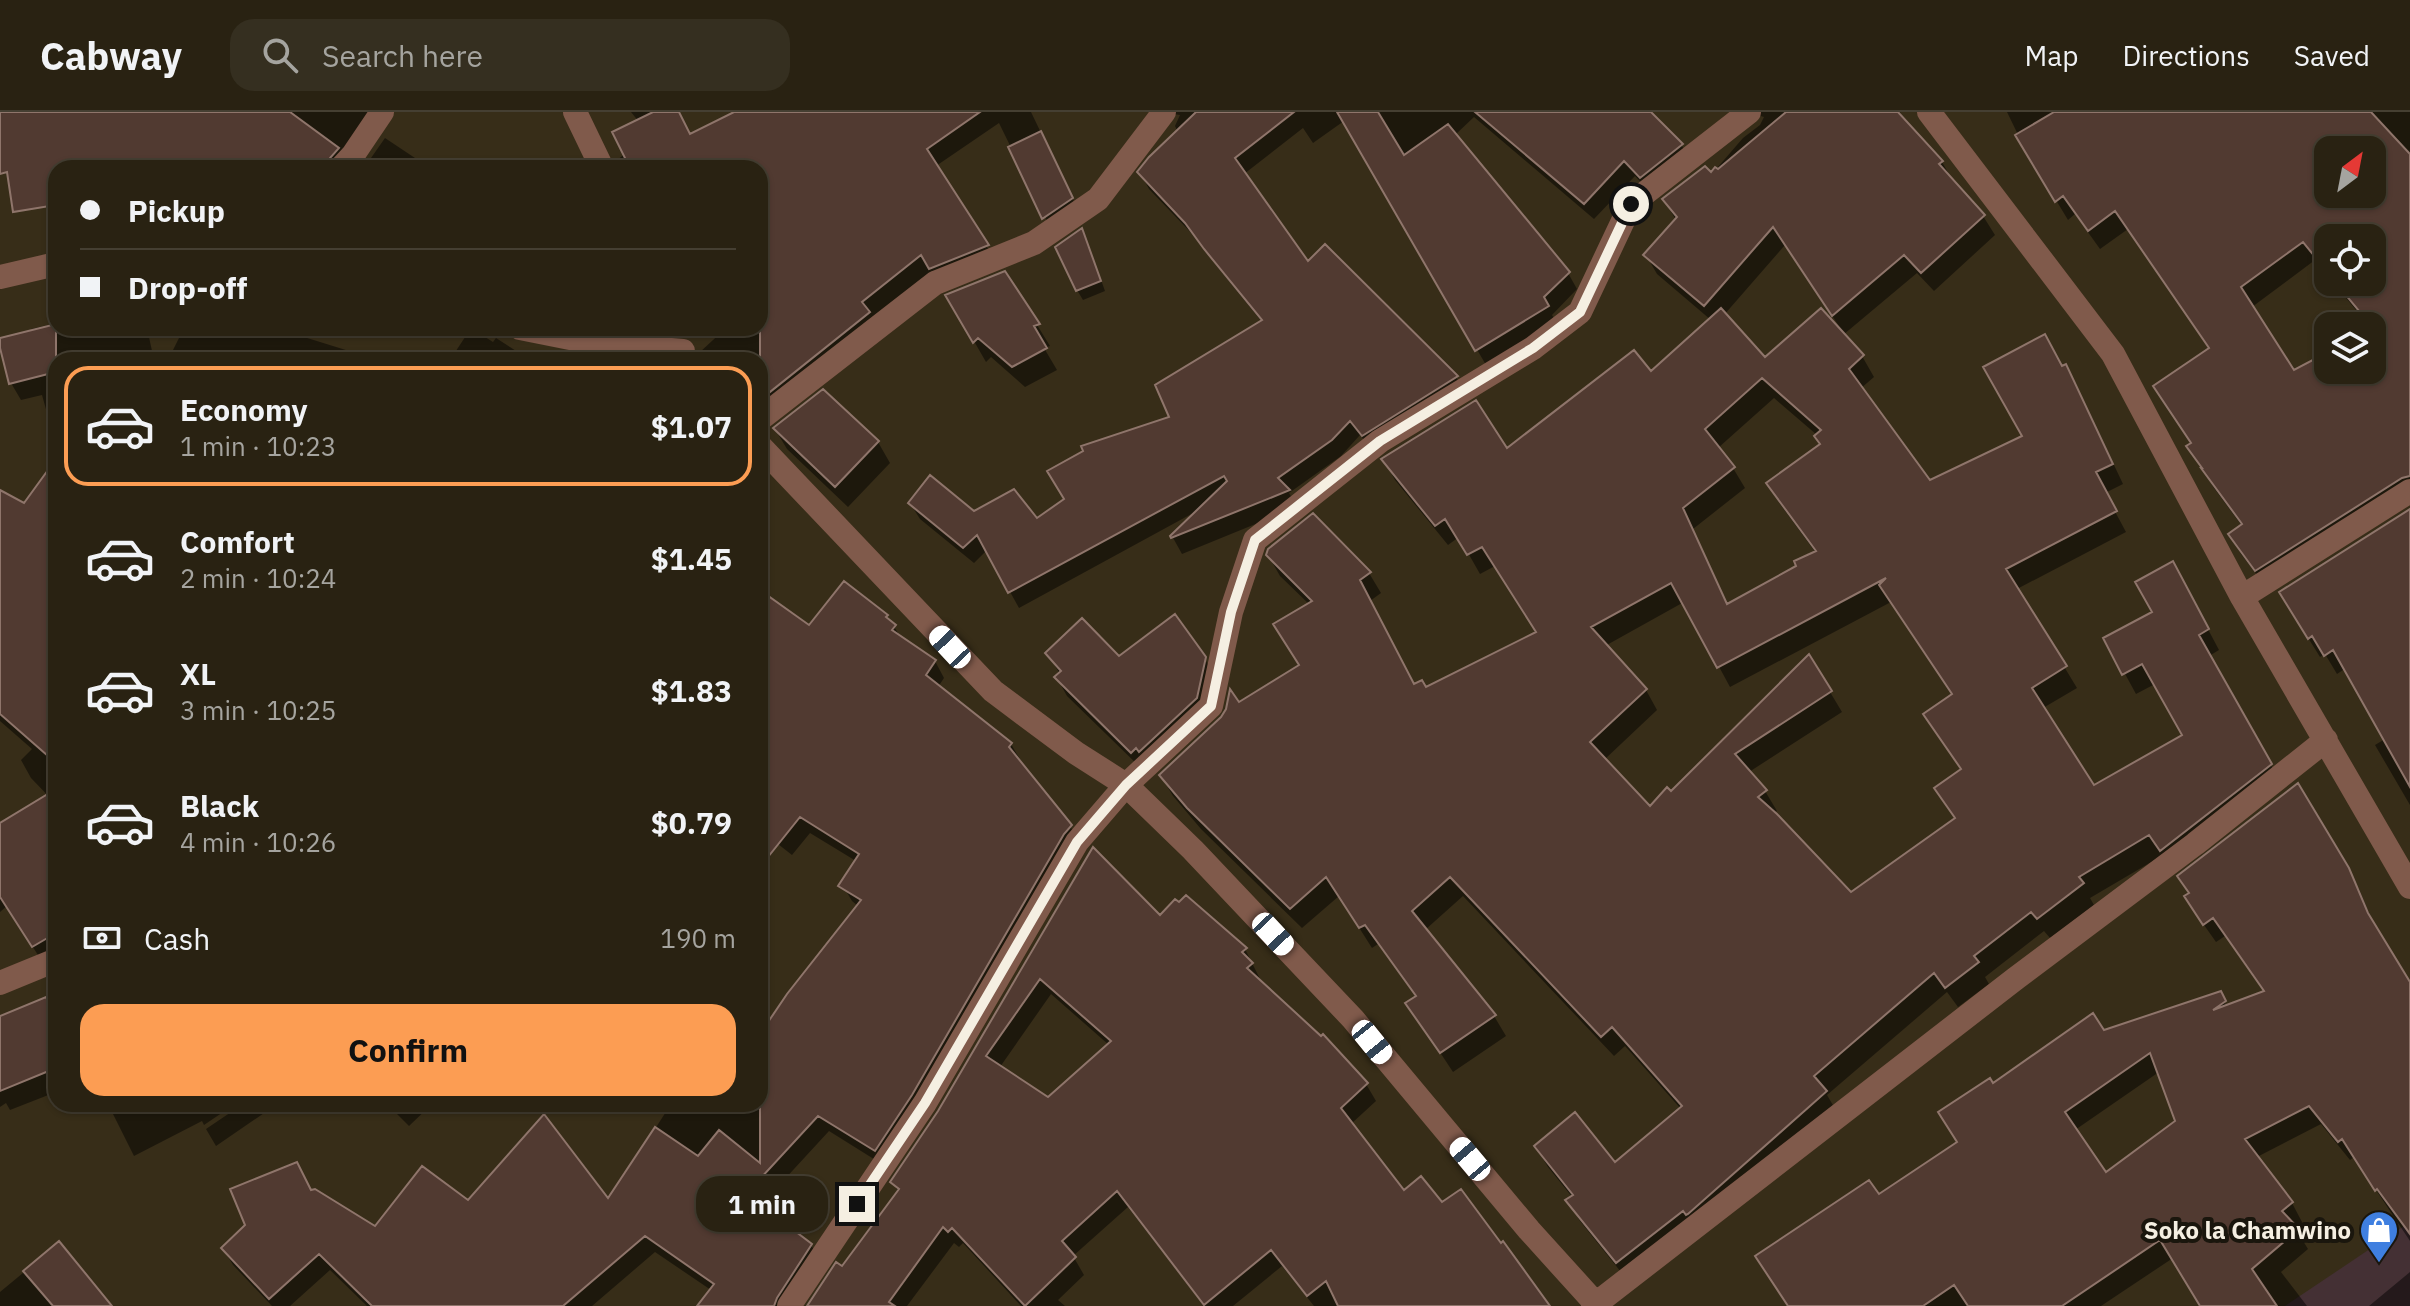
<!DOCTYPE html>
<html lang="en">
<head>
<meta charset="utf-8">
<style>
  body { margin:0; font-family:"IBM Plex Sans",sans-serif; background:#352f20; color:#f1f3f6; height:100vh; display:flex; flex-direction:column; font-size:30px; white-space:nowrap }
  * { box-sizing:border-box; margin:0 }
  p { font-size:26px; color:#a5a49f }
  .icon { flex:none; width:44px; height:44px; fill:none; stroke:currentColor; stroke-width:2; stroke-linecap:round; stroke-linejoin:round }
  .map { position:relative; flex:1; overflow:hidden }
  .side { position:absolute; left:48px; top:240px; width:720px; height:760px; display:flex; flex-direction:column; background:#292212; border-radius:24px; box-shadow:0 2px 6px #0004,0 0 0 2px #453f32 }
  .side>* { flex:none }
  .banner { position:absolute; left:48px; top:48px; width:720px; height:176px; border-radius:24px; box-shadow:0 2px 6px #0004,0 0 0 2px #453f32; display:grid; align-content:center; height:176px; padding:0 32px; background:#292212 }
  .needle { width:52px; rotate:32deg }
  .buttons { position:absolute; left:2314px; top:24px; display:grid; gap:16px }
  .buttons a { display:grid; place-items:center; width:72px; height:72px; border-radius:16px; background:#292212; box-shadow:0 2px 6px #0004,0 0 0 2px #453f32; font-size:40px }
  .end { position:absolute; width:36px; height:36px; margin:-18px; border:10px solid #f5efe2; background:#111; box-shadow:0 0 0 4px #111 }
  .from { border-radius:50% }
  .bubble { position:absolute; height:56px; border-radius:24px; background:#292212; box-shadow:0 2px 6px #0004,0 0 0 2px #453f32; font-size:26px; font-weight:800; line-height:56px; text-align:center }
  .car { position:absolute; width:24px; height:48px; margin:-24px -12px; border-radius:10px; box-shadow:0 0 6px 2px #0007; background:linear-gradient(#fff 24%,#345 0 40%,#fff 0 76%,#345 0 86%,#fff 0) }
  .banner b { display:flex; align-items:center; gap:28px; height:76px; font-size:30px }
  .banner b+b { border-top:2px solid #453f32 }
  .banner i { width:20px; height:20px; background:#f1f3f6 }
  ul { padding:14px 0 0; list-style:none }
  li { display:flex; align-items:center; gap:24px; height:120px; margin:0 16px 12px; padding:0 16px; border:4px solid transparent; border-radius:24px }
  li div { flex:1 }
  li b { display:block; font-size:30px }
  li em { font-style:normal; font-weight:800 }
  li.on { border-color:#fc9d53 }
  li>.icon { width:72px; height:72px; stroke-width:1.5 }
  .pay { display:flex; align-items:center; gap:20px; height:88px; padding:0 32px; font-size:30px }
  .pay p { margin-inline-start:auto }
  .primary-button { display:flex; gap:16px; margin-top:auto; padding:16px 32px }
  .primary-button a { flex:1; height:92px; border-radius:24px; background:#fc9d53; color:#111; font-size:32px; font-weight:800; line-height:92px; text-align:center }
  header { display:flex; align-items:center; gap:48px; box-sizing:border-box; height:112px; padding:0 40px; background:#292212; border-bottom:2px solid #453f32 }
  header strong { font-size:38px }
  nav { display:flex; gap:44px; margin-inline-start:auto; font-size:28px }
  .search { width:560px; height:72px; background:#352f20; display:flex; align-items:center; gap:20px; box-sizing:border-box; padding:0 28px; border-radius:24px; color:#a5a49f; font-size:30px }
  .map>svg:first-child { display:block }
</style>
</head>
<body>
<header>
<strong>Cabway</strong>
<div class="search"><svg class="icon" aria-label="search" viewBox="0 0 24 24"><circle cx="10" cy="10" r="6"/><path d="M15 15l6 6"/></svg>Search here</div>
<nav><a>Map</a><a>Directions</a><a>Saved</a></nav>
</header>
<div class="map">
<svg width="2410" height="1194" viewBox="0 0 2410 1194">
  <rect width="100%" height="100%" fill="#372d18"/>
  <path fill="#443034" d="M2410,1110V1194H2285Z"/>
  <path fill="#0007" fill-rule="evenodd" d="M37,0H369L345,56H56V98Z
    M631,0H678L690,24L749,0H1031L1081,104L1054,123L999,11L936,54L997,151L941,173L932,159L872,207L760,314V248H697L700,240L726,216H760V56H619L617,48L625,42L639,10Z
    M1160,0H1648L1682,34L1691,50L1651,81L1635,64L1594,107L1474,5L1455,23L1568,161L1577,177L1552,203L1557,211L1486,253L1344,9L1313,31L1303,16L1244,62L1307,152L1325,135L1456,265L1465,281L1373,339L1360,323L1341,344L1289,381L1297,395L1182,442L1172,424L1195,400L1019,496L987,438L974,451L920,407L910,391L1037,409L1172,306L1262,210L1216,153L1197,127L1149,77L1140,60L1178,20L1175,14L1180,3Z
    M1747,0H1900L1908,13L1942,50L1953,69L1983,104L1995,123L1934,179L1917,161L1843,223L1862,244L1874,265L1860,277L1929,371L2024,325L2062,256L2077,275L2123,372L2105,381L2126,420L2017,477L2077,576L2043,596L2093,676L2184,624L2155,572L2136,582L2106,527L2154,501L2184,472L2219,538L2209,544L2282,673L2090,786L2094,793L2050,826L2044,819L1985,865L1989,872L1958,895L1947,880L1827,983L1837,1000L1629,1170L1580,1109L1568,1089L1573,1086L1548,1055L1536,1035L1615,1053L1681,997L1625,934L1614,944L1463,784L1425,818L1494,904L1506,924L1453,960L1408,892L1417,886L1378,832L1372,836L1339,784L1302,816L1201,717L1173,684L1161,664L1239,592L1301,554L1310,493L1280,464L1268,443L1369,461L1381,481L1370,489L1414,574L1426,578L1538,521L1495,454L1480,462L1459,425L1448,433L1395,368L1384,348L1506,339L1651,262L1711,208L1657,162L1646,143L1676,108L1664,88L1711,63L1743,26L1760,13L1764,5ZM1785,133L1841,217L1764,247L1724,203ZM1774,286L1817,323L1821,333L1768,371L1780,392L1816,441L1799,455L1728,493L1693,417L1745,376L1733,356L1718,336ZM1684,490L1730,575L1891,490L1953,583L1962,658L1936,676L1956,708L1851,783L1774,701L1777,699L1765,679L1749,660L1842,600L1830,580L1671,682L1650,697L1604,648L1657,598L1646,578L1605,534Z
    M2007,0H2410V387L2268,477L2241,442L2230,423L2242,414L2214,376L2189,335L2192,333L2210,238L2185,201L2328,68V82H2372V38H2339L2313,12L2128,117L2100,137L2075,102L2068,108L2024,35ZM2328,126H2372V170H2333L2369,214H2372V258H2328V243L2293,260L2252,195L2315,148L2328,164Z
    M385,26L430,56H364Z
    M1087,129L1105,179L1083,188L1077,178Z
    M1005,161L1050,234L1044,236L1057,258L1025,275L991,245L986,250L948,184Z
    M56,211V216H147L154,248H56V333L42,283L21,288L11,271L0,228L32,220L31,217Z
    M184,216H275L378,248H168Z
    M471,216L493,230L496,226L530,248H450Z
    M569,216H614L594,230Z
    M775,317L878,330L890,351L848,395L787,337Z
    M0,380L56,408V692L31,666L21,648L32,637L0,609Z
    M2410,399V693L2375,633L2385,627L2346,556L2337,562L2325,542L2320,545L2292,500Z
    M845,472L887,504L902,527L935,549L944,566L938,575L1011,632L1021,649L1019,651L1070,714L1080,731L885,1054L829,1019L759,1095L811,1133L821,1150L792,1194H700L711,1178L655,1140L592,1194H367L330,1158L290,1194H272L233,1153L223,1136L312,1080L375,1117L468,1091L608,1090L671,992H760V921L858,794L852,789L842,772L856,749L810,721L792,743L760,718V582Z
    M1048,542L1118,547L1204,546L1216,565L1207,605L1143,658L1067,584L1057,566L1060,562Z
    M2297,674L2359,777L2376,818L2410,874V1129L2354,1045L2350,1048L2321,1012L2257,1045L2292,1091L2302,1110L2295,1116L2308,1137L2281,1160L2307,1194H2202L2173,1146L2101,1194H1789L1878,1085L1959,1031L1992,974L2104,921L2220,882L2227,895L2265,881L2225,824L2216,830L2197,803ZM2159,960L2177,1010L2105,1063L2075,1018Z
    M0,722L56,769V856L48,859L7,794L0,800Z
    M1093,738L1160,806L1245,837L1261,869L1366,972L1376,989L1351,1012L1403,1081L1522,1194H1314L1282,1154L1233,1194H1204L1128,1095L1073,1144L1084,1163L1058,1188L1065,1194H1021L963,1131L959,1135L954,1131L907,1194H809L842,1157L899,1081L893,1070L940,1000ZM1051,882L1109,933L1048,987L1000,955Z
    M760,762L769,778L760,790Z
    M56,883V980L10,998L6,991L0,995V906Z
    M108,992H235L204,1013L202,1009L134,1044Z
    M243,992H268L270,997L216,1034L206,1017Z
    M387,992H432L409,1014Z
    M58,1132L110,1194H0V1180Z
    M2410,1160V1194H2369Z"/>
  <path fill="#513a31" stroke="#8f756b" stroke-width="2" fill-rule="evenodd" d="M0,0H290L339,36L330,46L326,56H56V93L13,100L7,60L0,62Z
    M653,0H679L690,22L734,0H980L927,37L989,133L929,157L921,143L862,190L870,200L760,288V56H620L628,52L612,20Z
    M1196,0H1294L1235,46L1308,149L1325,132L1458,264L1362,324L1350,309L1332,328L1278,366L1290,378L1171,426L1170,424L1227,369L1224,364L1008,481L977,423L963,436L908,391L930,363L974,399L1014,377L1037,406L1064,387L1047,359L1083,339L1081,334L1169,305L1155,273L1262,208L1204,137L1185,111L1137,60L1149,45Z
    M1337,0H1378L1404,43L1448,12L1570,160L1544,185L1549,194L1475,239Z
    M1475,0H1651L1683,32L1640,66L1624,49L1584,92Z
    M1786,0H1898L1943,49L1939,52L1985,103L1921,161L1904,143L1832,204L1773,115L1704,194L1643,143L1677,105L1662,87L1705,54L1711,60L1715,55L1718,57Z
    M2054,0H2371L2410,42V364L2402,366L2255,459L2228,422L2242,412L2201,356H2202L2186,334L2191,331L2153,274L2209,236L2115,99L2088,119L2063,84L2055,90L2015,23ZM2328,38H2372V82H2328ZM2328,126H2372V170H2335L2374,217L2372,258H2328V240L2294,258L2241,175L2303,130L2328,161Z
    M1041,19L1073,86L1042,107L1008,35Z
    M1082,116L1101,169L1076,179L1055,135Z
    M1005,159L1040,212L1034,214L1047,236L1012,255L978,226L973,231L945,183Z
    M1721,196L1765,245L1821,196L1864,243L1849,257L1930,368L2022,324L1983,255L2045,222L2062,254L2066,252L2113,352L2096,360L2117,399L2006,457L2067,554L2032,576L2094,673L2182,623L2142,552L2122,563L2103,526L2152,500L2135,470L2173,449L2209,517L2199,523L2272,652L2160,739L2149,723L2079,765L2084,771L2037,807L2031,800L1974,844L1979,850L1945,876L1934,861L1814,964L1827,979L1688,1102L1686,1103L1683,1099L1616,1151L1565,1088L1573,1083L1534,1034L1575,1000L1615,1050L1682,994L1612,915L1601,925L1450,765L1412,799L1496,903L1440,941L1405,891L1416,884L1365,813L1359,816L1326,765L1290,797L1187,696L1159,663L1221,605L1226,597L1230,577L1239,590L1299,553L1273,512L1312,489L1266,443L1268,437L1313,401L1371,460L1360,468L1414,572L1422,568L1426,575L1536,520L1482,435L1467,443L1445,407L1435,414L1381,347L1476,288L1507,336L1634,238L1651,259ZM1762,266L1821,318L1814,324L1820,332L1766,371L1816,439L1794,449L1796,454L1727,492L1683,396L1735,355L1705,317ZM1886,466L1879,473L1952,582L1923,602L1961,657L1934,676L1955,706L1851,780L1777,702L1758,685L1767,678L1735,642L1832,579L1809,542L1671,679L1667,675L1650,694L1590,630L1647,577L1591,515L1671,471L1717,556Z
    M56,212V260L9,272L0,236V226Z
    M823,277L879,329L835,375L773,316Z
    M56,347V651L0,602V378L24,391Z
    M2410,397V675L2333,538L2324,544L2312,524L2308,527L2279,480Z
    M844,469L888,503L886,505L896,513L892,518L936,548L926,563L1012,631L1009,635L1072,713L1064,722L912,983L875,1039L818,1004L746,1082L812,1132L777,1186L774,1194H697L714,1172L645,1124L563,1194H372L319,1142L269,1187L221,1136L245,1113L230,1077L297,1050L311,1078L315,1077L375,1114L422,1054L468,1088L544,1002L608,1086L655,1015L698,1044L719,1018L760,1051V922L787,882L861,788L838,774L859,742L800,705L760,755V478L809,513Z
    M1175,502L1206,545L1197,586L1139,640L1136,636L1131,641L1054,565L1061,559L1045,541L1082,506L1119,544Z
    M2298,671L2349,756L2368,801L2410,870V1122L2377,1077L2375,1079L2342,1027L2338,1030L2309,994L2245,1027L2293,1090L2282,1099L2299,1117L2252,1157L2277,1194H2200L2160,1128L2062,1194H1968L1954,1173L1923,1194H1788L1755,1144L1869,1068L1879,1082L1957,1030L1938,1000L1990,966L1993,971L2093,901L2104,918L2221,879L2226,889L2213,898L2264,879L2213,806L2203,813L2184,784L2189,781L2177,764ZM2150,941L2175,1009L2106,1060L2065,1000Z
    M56,677V821L32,835L0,785V711Z
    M1093,735L1160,803L1175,787L1179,790L1186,783L1247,836L1242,840L1253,851L1247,856L1321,924L1323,922L1368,971L1341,996L1404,1078L1421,1064L1442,1090L1461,1077L1501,1131L1503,1129L1550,1194H1338L1326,1169L1307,1184L1271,1138L1204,1193L1117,1079L1062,1129L1076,1145L1025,1194L952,1116L948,1120L943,1115L889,1190L895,1194H807L836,1150L842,1154L899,1077L890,1070L938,999ZM1040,867L1111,929L1048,985L986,944Z
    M46,885L56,908V956L0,979V904Z
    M59,1129L112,1194H53L23,1159Z"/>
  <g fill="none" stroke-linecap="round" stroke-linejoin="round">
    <path stroke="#805a4b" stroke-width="24" d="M575,0L602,56
      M1929,0L2113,242L2242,485L2410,775
      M341,56L353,43L382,0
      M0,165L56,152
      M520,216L600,232L683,239
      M760,307L935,171L1034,131L1098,87L1164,0
      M760,334L993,579L1076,641L1126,673L1193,738L1353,907L1529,1118L1596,1192
      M2242,485L2410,379
      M0,871L56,848
      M789,1194L925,991L1077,730L1126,673L1211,594L1231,500L1255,428L1380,329L1533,236L1580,200L1631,92L1749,0
      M1593,1194L2015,867L2195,732L2326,628"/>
  </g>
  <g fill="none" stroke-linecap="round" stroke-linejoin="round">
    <path stroke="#f5efe2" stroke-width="10" d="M857,1092L925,991L1077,730L1126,673L1211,594L1231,500L1255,428L1380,329L1533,236L1580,200L1631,92"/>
  </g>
  <defs>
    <symbol id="shop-pin" viewBox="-11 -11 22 30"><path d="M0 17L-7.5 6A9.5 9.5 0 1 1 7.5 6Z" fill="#3f7fe0" stroke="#1a160d"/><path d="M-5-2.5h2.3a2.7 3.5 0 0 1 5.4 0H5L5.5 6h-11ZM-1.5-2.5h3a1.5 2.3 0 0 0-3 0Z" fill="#fff"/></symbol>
  </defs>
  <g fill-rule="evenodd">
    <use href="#shop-pin" x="2357" y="1096" width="44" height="60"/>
  </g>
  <g text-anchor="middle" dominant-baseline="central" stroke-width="8" stroke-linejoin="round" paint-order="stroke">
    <g font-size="24" font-weight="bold" fill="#f5efe2" stroke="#1a160d" text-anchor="end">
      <text x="2351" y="1118">Soko la Chamwino</text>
    </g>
  </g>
</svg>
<div class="buttons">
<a><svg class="needle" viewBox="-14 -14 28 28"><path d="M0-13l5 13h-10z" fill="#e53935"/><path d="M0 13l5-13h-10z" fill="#a5a49f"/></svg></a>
<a><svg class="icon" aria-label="locate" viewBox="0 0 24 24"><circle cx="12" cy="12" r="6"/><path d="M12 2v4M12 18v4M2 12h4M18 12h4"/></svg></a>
<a><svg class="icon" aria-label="layers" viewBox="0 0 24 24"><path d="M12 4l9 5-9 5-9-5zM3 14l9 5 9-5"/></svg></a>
</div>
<i class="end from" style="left:1631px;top:92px"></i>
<i class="end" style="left:857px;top:1092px"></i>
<div class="bubble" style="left:696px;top:1064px;width:132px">1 min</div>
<i class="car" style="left:950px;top:535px;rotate:317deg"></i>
<i class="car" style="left:1273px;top:822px;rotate:137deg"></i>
<i class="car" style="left:1372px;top:930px;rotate:141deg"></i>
<i class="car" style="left:1470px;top:1047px;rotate:320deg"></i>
<div class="banner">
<b><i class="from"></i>Pickup</b>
<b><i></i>Drop-off</b>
</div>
<section class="side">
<ul>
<li class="on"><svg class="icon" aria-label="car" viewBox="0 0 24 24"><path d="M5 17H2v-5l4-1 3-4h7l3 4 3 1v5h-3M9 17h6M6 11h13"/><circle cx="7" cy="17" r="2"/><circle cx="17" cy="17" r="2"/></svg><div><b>Economy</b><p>1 min · 10:23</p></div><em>$1.07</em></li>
<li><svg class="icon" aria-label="car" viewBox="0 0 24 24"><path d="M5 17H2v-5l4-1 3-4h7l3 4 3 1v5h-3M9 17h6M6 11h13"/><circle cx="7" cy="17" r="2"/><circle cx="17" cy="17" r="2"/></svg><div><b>Comfort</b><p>2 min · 10:24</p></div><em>$1.45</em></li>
<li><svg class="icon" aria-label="car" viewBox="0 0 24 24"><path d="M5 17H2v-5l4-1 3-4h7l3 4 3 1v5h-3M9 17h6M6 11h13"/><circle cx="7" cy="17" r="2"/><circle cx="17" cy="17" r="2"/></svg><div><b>XL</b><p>3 min · 10:25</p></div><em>$1.83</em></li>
<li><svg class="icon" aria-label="car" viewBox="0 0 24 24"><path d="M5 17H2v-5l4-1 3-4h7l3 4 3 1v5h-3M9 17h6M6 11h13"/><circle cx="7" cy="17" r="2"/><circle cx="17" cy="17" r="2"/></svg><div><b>Black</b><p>4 min · 10:26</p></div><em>$0.79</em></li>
</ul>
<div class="pay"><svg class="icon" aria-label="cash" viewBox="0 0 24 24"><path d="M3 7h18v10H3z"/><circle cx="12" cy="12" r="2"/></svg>Cash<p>190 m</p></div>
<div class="primary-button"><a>Confirm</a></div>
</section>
</div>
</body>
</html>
